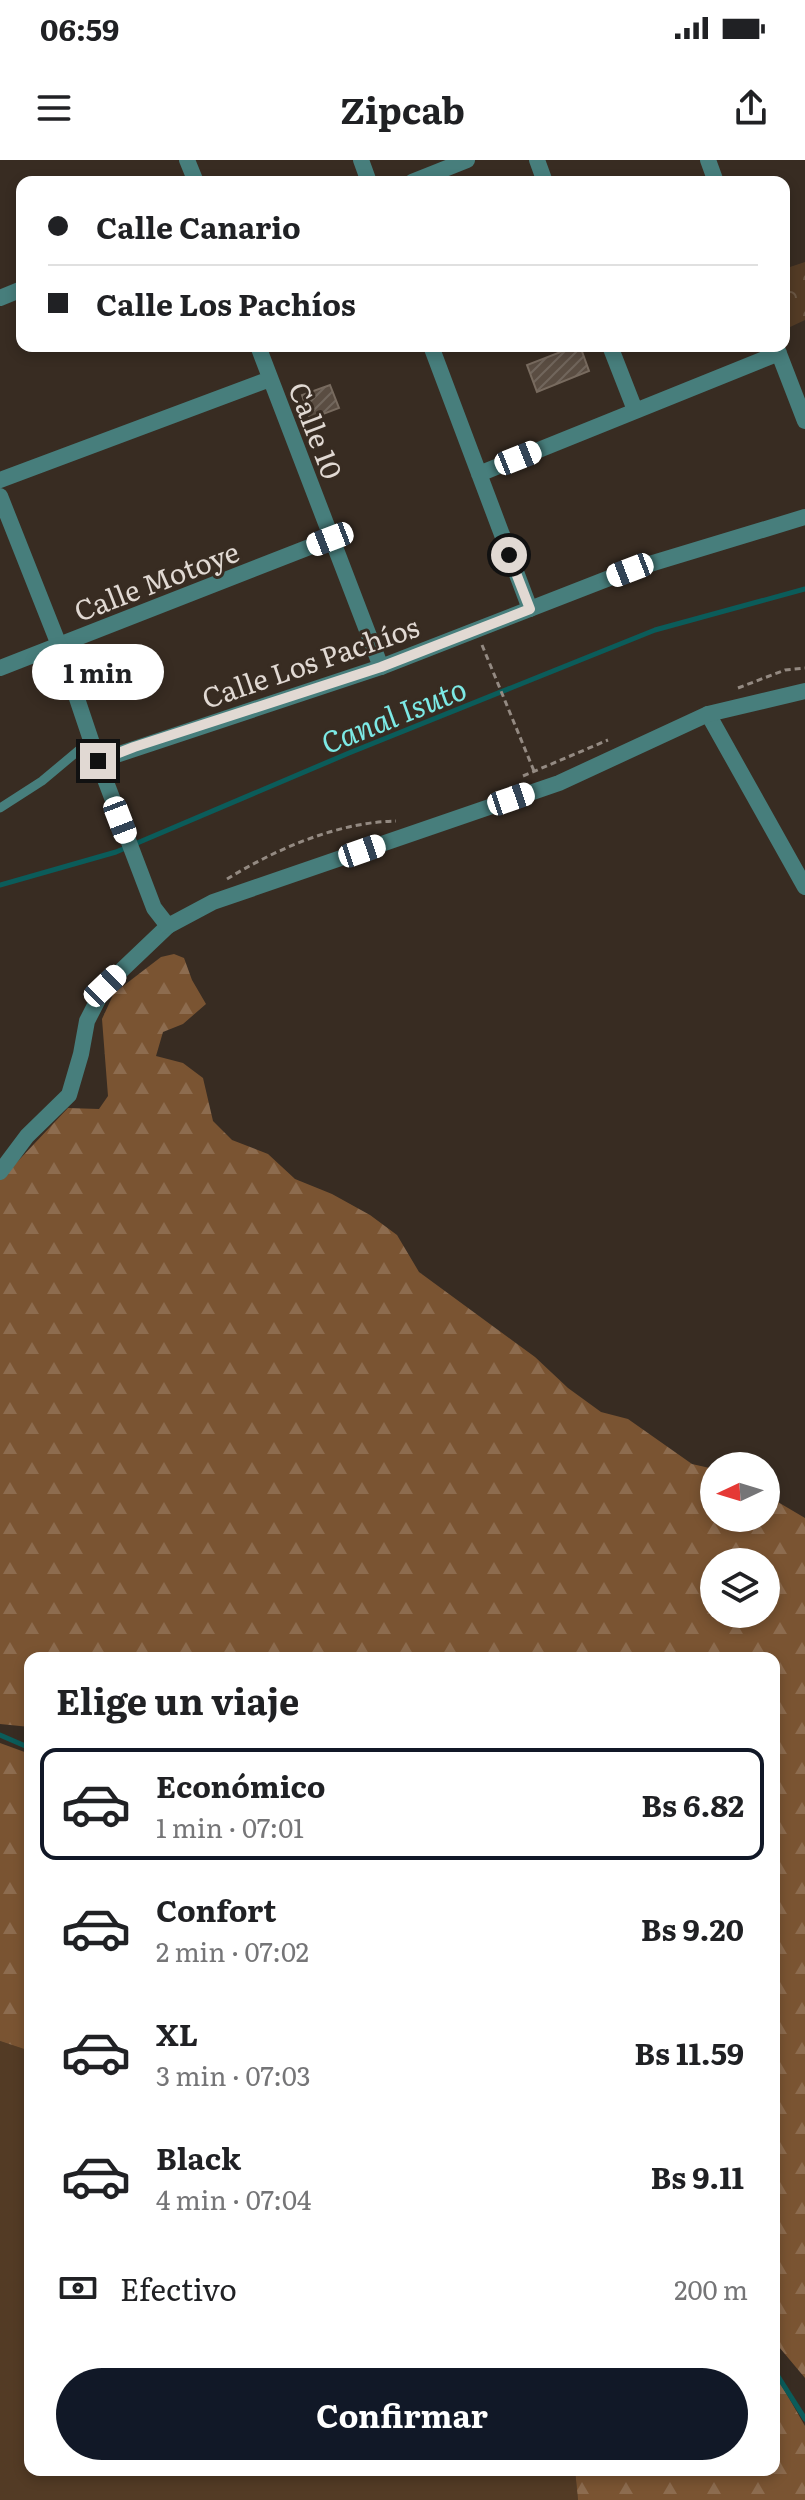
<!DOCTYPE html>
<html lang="es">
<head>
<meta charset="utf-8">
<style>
  body { margin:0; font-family:Literata,serif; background:#f6f6f6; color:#202124; height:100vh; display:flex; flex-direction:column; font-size:30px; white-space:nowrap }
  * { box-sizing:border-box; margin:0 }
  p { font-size:26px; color:#757577 }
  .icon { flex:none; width:44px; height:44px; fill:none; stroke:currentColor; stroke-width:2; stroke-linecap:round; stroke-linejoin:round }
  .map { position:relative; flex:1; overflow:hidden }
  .details { position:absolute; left:24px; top:1492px; width:756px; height:824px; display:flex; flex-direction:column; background:#fff; border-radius:16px; box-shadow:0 4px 12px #0003 }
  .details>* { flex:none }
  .guide { position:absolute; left:16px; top:16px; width:774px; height:176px; border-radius:16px; box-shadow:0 4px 12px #0003; display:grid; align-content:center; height:176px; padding:0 32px; background:#fff }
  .needle { width:52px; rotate:266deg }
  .buttons { position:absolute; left:700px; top:1292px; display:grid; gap:16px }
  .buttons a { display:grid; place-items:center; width:80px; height:80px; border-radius:50%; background:#fff; box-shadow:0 4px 12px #0003; font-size:40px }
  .end { position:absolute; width:36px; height:36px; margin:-18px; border:10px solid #e1d9d3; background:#111; box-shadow:0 0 0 4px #111 }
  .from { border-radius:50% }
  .bubble { position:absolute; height:56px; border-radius:28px; background:#fff; box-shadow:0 4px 12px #0003; font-size:26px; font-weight:700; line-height:56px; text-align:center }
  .car { position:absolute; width:24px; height:48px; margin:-24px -12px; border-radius:10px; box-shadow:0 0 6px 2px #0007; background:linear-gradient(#fff 24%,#345 0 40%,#fff 0 76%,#345 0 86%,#fff 0) }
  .guide b { display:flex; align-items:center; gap:28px; height:76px; font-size:30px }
  .guide b+b { border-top:2px solid #e0e0e0 }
  .guide i { width:20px; height:20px; background:#202124 }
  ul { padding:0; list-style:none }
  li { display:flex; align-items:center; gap:24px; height:112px; margin:0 16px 12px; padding:0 16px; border:4px solid transparent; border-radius:16px }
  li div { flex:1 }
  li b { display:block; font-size:30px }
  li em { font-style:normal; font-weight:700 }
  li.on { border-color:#111827 }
  li>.icon { width:72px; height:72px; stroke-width:1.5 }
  h2 { padding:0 32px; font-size:36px; line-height:96px }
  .pay { display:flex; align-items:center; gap:20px; height:88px; padding:0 32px; font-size:30px }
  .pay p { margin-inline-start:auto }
  .action { display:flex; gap:16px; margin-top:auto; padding:16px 32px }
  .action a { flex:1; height:92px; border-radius:48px; background:#111827; color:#fff; font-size:32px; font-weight:700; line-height:92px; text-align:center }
  .status { display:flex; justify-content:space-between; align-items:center; height:56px; padding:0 40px; background:#fff; direction:ltr }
  .status svg { height:22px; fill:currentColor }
  header { display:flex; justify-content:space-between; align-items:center; height:104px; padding:0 32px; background:#fff; font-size:36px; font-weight:700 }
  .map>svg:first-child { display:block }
</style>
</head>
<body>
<div class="status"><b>06:59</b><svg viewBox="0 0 49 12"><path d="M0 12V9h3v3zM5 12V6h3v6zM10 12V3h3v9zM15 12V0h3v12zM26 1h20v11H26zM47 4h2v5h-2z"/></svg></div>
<header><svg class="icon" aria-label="menu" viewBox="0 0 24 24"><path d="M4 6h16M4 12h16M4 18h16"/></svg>Zipcab<svg class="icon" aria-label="share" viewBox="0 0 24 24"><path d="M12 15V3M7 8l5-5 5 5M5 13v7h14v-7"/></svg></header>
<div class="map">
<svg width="805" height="2340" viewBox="0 0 805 2340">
  <defs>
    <pattern id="forest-firs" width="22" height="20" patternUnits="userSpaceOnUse" patternTransform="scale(2)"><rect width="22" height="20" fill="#7a5432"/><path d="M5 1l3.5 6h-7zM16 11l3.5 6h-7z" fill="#8d6c4f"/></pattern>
    <pattern id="park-crowns" width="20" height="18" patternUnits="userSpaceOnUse" patternTransform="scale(2)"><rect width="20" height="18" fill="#533b25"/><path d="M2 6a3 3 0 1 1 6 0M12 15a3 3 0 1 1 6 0" fill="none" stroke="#6b5744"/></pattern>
    <pattern id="building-hatch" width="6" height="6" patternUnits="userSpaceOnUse" patternTransform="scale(2)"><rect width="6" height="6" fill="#5a4d42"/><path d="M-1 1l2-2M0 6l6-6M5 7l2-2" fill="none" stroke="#71665c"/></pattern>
  </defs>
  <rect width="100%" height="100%" fill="#382c22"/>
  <path fill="#533b25" d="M0,1881L30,1891V2310H575L578,2340H0Z"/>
  <path fill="url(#forest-firs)" fill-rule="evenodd" d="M174,794L184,798L192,820L206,844L183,864L163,872L156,896L183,903L203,918L213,961L232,980L268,994L295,1019L332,1034L370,1055L397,1075L419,1112L535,1197L568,1228L601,1252L628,1259L692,1304L714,1309V1358H766V1335L805,1358V2218L774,2181V1498H30V1567L0,1564V1020L68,948L99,949L108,936L102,859L114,833L161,797ZM714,1402H766V1454H714Z
    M0,1583L30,1594V1891L0,1881Z
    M774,2212L805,2266V2340H578L575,2310H774Z"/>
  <path fill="url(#park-crowns)" d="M805,102V160L788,168L784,157V109Z"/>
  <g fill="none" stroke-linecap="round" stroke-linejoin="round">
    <path stroke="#0b5c5a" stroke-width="5" d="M0,725L116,692L349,593L655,470L805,429
      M0,1575L30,1588
      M774,2210L805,2259"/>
  </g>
  <path fill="url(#building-hatch)" stroke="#786b5f" stroke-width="2" d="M576,186H580L589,211L537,232L527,205Z
    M330,225L339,248L310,259L302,235Z"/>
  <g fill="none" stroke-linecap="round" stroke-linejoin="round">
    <path stroke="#948a82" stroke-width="3" stroke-dasharray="6 4" stroke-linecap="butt" d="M482,485L534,611
      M738,528L785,510L805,508
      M523,616L608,580
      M227,719C276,689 338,662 396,661"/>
    <path stroke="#477e7c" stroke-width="9" d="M0,648L42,621L91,580"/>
    <path stroke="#477e7c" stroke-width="16" d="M187,0L196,22
      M361,0L369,22
      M537,0L545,22
      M708,0L716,22
      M412,22L467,0
      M0,138L22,129
      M258,186L381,507
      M431,186L530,449
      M610,186L635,250
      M776,186L805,261
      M479,314L779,193
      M0,320L270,219
      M0,508L330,379
      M708,554L805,727
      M0,1012L27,976L69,935L81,894L87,861L105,826L168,766"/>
    <path stroke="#477e7c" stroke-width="16" d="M0,336L59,485L98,601L154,748L168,766L213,742L559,623L708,554L805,531
      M98,601L381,507L630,410L805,357"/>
  </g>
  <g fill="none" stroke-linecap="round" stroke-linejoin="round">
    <path stroke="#e1d9d3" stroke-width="10" d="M98,601L134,587L381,507L530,449L509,395"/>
  </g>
  <g text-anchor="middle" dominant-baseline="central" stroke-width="6" stroke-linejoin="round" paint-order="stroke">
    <g font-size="28" fill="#e1d9d3" stroke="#382c22">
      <text transform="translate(317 270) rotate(69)">Calle 10</text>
      <text transform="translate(156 420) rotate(-21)">Calle Motoye</text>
      <text transform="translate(310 501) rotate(-19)">Calle Los Pachíos</text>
    </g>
    <g font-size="30" font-style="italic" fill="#7ce9e5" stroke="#382c22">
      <text transform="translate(393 554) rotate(-22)">Canal Isuto</text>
    </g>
  </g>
</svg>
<div class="buttons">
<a><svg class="needle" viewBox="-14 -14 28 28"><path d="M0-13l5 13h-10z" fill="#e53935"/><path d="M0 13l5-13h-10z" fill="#757577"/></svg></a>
<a><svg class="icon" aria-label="layers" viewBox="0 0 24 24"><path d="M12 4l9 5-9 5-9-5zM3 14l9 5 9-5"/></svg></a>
</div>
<i class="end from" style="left:509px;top:395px"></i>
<i class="end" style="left:98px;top:601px"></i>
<div class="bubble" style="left:32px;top:484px;width:132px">1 min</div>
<i class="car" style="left:518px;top:298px;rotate:68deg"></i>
<i class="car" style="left:330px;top:379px;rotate:249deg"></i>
<i class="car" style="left:630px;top:410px;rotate:249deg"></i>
<i class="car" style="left:511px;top:639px;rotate:71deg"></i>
<i class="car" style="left:120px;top:660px;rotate:159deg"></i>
<i class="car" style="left:362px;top:691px;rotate:71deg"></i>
<i class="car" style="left:105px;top:826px;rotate:46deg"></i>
<div class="guide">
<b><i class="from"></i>Calle Canario</b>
<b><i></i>Calle Los Pachíos</b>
</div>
<section class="details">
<h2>Elige un viaje</h2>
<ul>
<li class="on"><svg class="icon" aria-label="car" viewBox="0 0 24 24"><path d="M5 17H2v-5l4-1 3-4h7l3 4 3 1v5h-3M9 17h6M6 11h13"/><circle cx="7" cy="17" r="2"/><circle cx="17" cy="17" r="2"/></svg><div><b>Económico</b><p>1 min · 07:01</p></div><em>Bs 6.82</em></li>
<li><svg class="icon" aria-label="car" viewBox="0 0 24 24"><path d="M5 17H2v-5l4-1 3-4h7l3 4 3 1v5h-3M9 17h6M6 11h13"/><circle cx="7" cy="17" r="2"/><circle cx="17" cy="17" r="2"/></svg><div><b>Confort</b><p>2 min · 07:02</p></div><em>Bs 9.20</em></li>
<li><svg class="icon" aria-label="car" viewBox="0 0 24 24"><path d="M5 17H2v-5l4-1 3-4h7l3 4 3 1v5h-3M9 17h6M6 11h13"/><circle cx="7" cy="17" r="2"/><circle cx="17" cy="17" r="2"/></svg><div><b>XL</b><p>3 min · 07:03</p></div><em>Bs 11.59</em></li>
<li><svg class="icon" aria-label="car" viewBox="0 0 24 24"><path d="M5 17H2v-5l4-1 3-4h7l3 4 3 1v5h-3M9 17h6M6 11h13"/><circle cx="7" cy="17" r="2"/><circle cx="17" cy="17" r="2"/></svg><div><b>Black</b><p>4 min · 07:04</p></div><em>Bs 9.11</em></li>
</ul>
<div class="pay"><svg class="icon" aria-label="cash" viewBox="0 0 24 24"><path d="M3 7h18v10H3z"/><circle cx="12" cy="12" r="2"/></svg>Efectivo<p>200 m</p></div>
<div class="action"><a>Confirmar</a></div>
</section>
</div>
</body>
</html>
